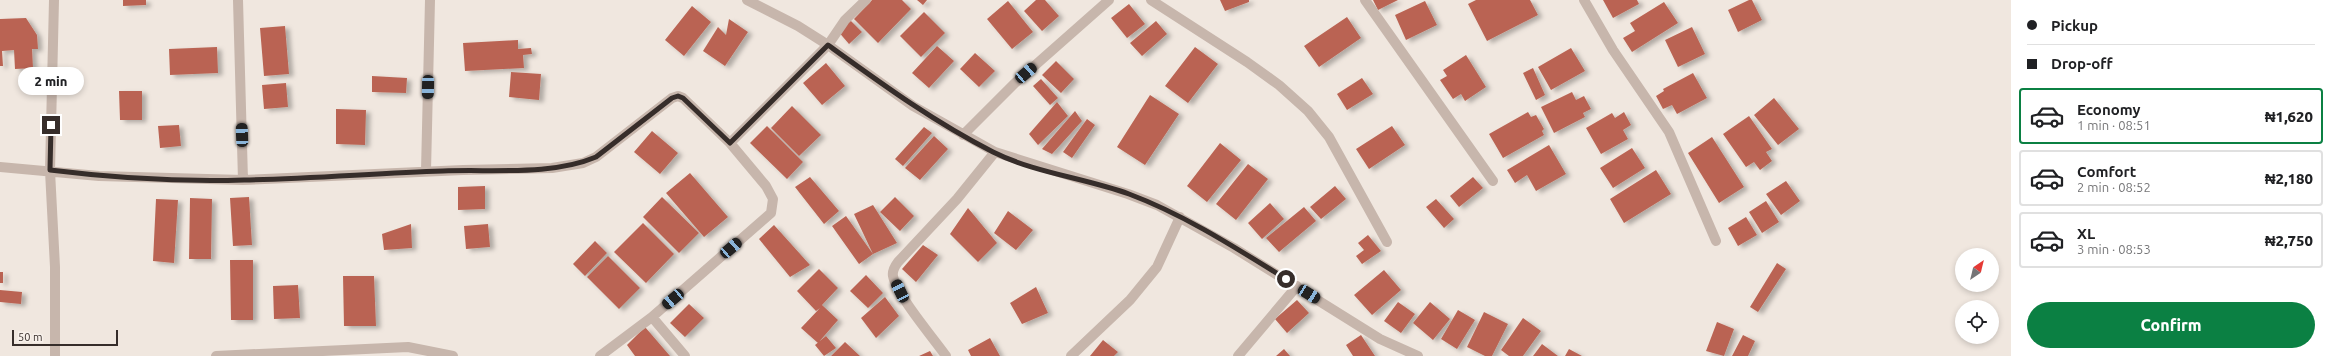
<!DOCTYPE html>
<html lang="en">
<head>
<meta charset="utf-8">
<style>
  body { margin:0; font-family:Ubuntu,sans-serif; background:#f6f6f6; color:#202124; height:100vh; display:flex; flex-direction:column; font-size:15px; white-space:nowrap }
  * { box-sizing:border-box; margin:0 }
  p { font-size:13px; color:#757577 }
  .icon { flex:none; width:22px; height:22px; fill:none; stroke:currentColor; stroke-width:2; stroke-linecap:round; stroke-linejoin:round }
  .map { position:relative; flex:1; overflow:hidden }
  .panel { display:flex; flex-direction:column; background:#fff; width:320px }
  .panel>* { flex:none }
  .banner { display:grid; align-content:center; height:88px; padding:0 16px; background:#fff }
  .needle { width:26px; rotate:35deg }
  .tools { position:absolute; left:1955px; top:248px; display:grid; gap:8px }
  .tools a { display:grid; place-items:center; width:44px; height:44px; border-radius:50%; background:#fff; box-shadow:0 2px 6px #0003; font-size:20px }
  .scale { position:absolute; left:12px; bottom:10px; width:106px; box-sizing:border-box; padding-left:4px; border:2px solid #362d2a; border-top:0; font-size:11px; line-height:14px; white-space:nowrap; color:#362d2a; -webkit-text-stroke:3px #f8f1eb; paint-order:stroke }
  .end { position:absolute; width:18px; height:18px; margin:-9px; border:5px solid #362d2a; background:#fff; box-shadow:0 0 0 2px #fff }
  .from { border-radius:50% }
  .bubble { position:absolute; height:28px; border-radius:14px; background:#fff; box-shadow:0 2px 6px #0003; font-size:13px; font-weight:800; line-height:28px; text-align:center }
  .car { position:absolute; width:12px; height:24px; margin:-12px -6px; border-radius:5px; box-shadow:0 0 3px 1px #0007; background:linear-gradient(#222 24%,#8ab4d8 0 40%,#222 0 76%,#8ab4d8 0 86%,#222 0) }
  .banner b { display:flex; align-items:center; gap:14px; height:38px; font-size:15px }
  .banner b+b { border-top:1px solid #e0e0e0 }
  .banner i { width:10px; height:10px; background:#202124 }
  ul { padding:0; list-style:none }
  li { display:flex; align-items:center; gap:12px; height:56px; margin:0 8px 6px; padding:0 8px; border:2px solid #e0e0e0; border-radius:4px }
  li div { flex:1 }
  li b { display:block; font-size:15px }
  li em { font-style:normal; font-weight:800 }
  li.active { border-color:#0b8043 }
  li>.icon { width:36px; height:36px; stroke-width:1.5 }
  .button { display:flex; gap:8px; margin-top:auto; padding:8px 16px }
  .button a { flex:1; height:46px; border-radius:24px; background:#0b8043; color:#fff; font-size:16px; font-weight:800; line-height:46px; text-align:center }
  main { display:flex; flex:1; min-height:0 }
  .map>svg:first-child { display:block }
</style>
</head>
<body>
<main>
<div class="map">
<svg width="2011" height="356" viewBox="0 0 2011 356">
  <defs>
    <filter id="shadow"><feDropShadow dx="4.5" dy="2.5" stdDeviation="2" flood-color="#0004"/></filter>
  </defs>
  <rect width="100%" height="100%" fill="#f0e7df"/>
  <path fill="#ba6453" filter="url(#shadow)" d="M123,0H146V5L123,6Z
    M872,0H902L911,9L878,43L854,19Z
    M917,0H927L923,5Z
    M1036,0H1045L1059,16L1042,31L1024,11Z
    M1220,0H1249V2L1225,11Z
    M1373,0H1398L1378,10Z
    M1476,0H1530L1538,15L1487,41L1468,4Z
    M1603,0H1637L1639,4L1613,18Z
    M1749,0H1752L1762,20L1738,32L1728,10Z
    M1008,1L1033,32L1012,49L987,19Z
    M1425,1L1437,25L1406,40L1395,15Z
    M1664,2L1678,23L1632,52L1623,38L1635,31L1630,23Z
    M1129,4L1145,24L1127,38L1111,18Z
    M692,6L711,22L684,56L665,40Z
    M924,12L945,33L921,57L900,36Z
    M1347,17L1361,38L1319,67L1304,46Z
    M26,18L37,35L38,49H32L33,68L15,69L14,50L2,51L3,66H0V19Z
    M729,19L748,32L725,66L703,51L718,27L726,35Z
    M849,19L862,32L849,44L837,30Z
    M1156,21L1167,34L1142,56L1130,43Z
    M285,26L289,74L264,76L260,28Z
    M1692,27L1705,54L1678,67L1665,40Z
    M518,40V49L531,48L532,54L523,55L524,68L465,71L463,43Z
    M937,46L954,61L929,88L912,73Z
    M217,47L218,73L170,75L169,49Z
    M1195,47L1218,64L1188,103L1165,86Z
    M1571,48L1585,71L1551,90L1538,67Z
    M975,53L995,71L979,87L960,69Z
    M1466,55L1486,87L1465,101L1461,94L1453,99L1440,80L1447,76L1443,70Z
    M1056,61L1074,79L1061,93L1042,75Z
    M826,63L845,86L822,105L803,83Z
    M1533,68L1545,95L1536,100L1523,73Z
    M511,72L541,74L539,100L509,97Z
    M1693,73L1707,98L1677,114L1672,105L1663,109L1656,96L1664,91L1663,89Z
    M372,76L407,78L406,93L372,92Z
    M1362,78L1373,94L1347,110L1337,94Z
    M1041,79L1058,98L1050,105L1033,86Z
    M286,83L288,107L264,109L262,85Z
    M119,91H142V120H120Z
    M1572,92L1576,100L1584,96L1591,109L1583,113L1585,117L1554,133L1541,107Z
    M1150,95L1179,114L1145,165L1117,147Z
    M1774,98L1799,129L1778,145L1754,115Z
    M1057,102L1068,116L1038,145L1029,134Z
    M792,106L821,135L799,156L771,128Z
    M336,109L366,110L365,145L336,144Z
    M1075,111L1082,121L1052,154L1042,149Z
    M1528,112L1531,117L1536,115L1544,129L1542,131L1544,135L1503,158L1489,134Z
    M1624,112L1631,125L1623,130L1628,139L1601,154L1586,128L1612,113L1615,118Z
    M1749,116L1772,149L1766,152L1772,161L1760,170L1754,162L1746,167L1723,134Z
    M1087,119L1095,125L1072,158L1063,152Z
    M179,125L181,146L160,148L158,126Z
    M767,126L803,162L787,179L750,143Z
    M1392,126L1405,145L1369,169L1356,149Z
    M924,127L932,133L903,166L895,159Z
    M652,131L678,153L660,174L634,152Z
    M934,136L948,149L920,180L905,168Z
    M1712,137L1744,187L1719,203L1688,153Z
    M1220,143L1241,160L1207,202L1187,186Z
    M1549,145L1566,174L1536,191L1527,175L1515,183L1507,170Z
    M1632,148L1645,168L1613,188L1600,168Z
    M1248,164L1268,179L1236,220L1216,204Z
    M1656,170L1671,194L1624,223L1610,199Z
    M690,173L728,217L704,237L666,193Z
    M810,177L839,211L824,224L795,187Z
    M1473,177L1483,188L1459,207L1450,196Z
    M1786,181L1800,201L1781,215L1766,194Z
    M485,186V209L458,210V187Z
    M1335,186L1346,199L1321,219L1310,207Z
    M249,197L252,245L233,246L230,198Z
    M662,197L699,233L679,253L643,217Z
    M895,197L914,216L900,231L880,212Z
    M190,198L212,199L211,259H189Z
    M156,199L178,200L174,263L153,261Z
    M1436,199L1454,219L1444,228L1426,207Z
    M1766,201L1779,222L1762,233L1749,212Z
    M1270,203L1284,219L1262,239L1248,223Z
    M873,205L897,243L873,254L859,264L832,226L846,216L873,254L854,214Z
    M1304,207L1316,221L1279,252L1266,238Z
    M968,208L997,243L978,262L950,234Z
    M1008,211L1033,230L1016,250L994,233Z
    M1746,217L1757,235L1738,246L1728,228Z
    M643,223L674,254L646,283L614,252Z
    M411,224L412,248L384,250L382,234Z
    M488,224L490,247L466,249L464,226Z
    M774,225L810,265L790,277L759,239Z
    M1368,235L1381,251L1362,264L1356,256L1364,250L1358,243Z
    M595,241L607,253L585,276L573,264Z
    M923,245L938,255L916,282L902,269Z
    M608,256L640,288L619,309L587,277Z
    M230,260H253V320H231Z
    M1777,263L1786,269L1758,312L1750,307Z
    M819,269L838,288L822,305L838,320L818,343L801,328L820,308L816,311L797,291Z
    M1384,270L1401,290L1372,315L1354,295Z
    M0,272H3V283H0Z
    M866,275L883,293L868,308L850,291Z
    M343,276H374L376,326H344Z
    M298,285L300,318L274,319L273,286Z
    M1036,287L1048,313L1022,324L1010,303Z
    M0,290L22,292L21,304L0,302Z
    M885,297L899,316L876,338L861,318Z
    M1297,300L1309,313L1287,333L1275,319Z
    M1398,302L1415,314L1401,333L1384,321Z
    M1430,302L1450,319L1433,340L1413,323Z
    M689,304L704,318L685,337L670,323Z
    M1458,310L1475,320L1457,349L1441,339Z
    M1484,312L1508,324L1492,356H1485L1467,347Z
    M1523,318L1541,331L1523,356H1509L1501,350Z
    M1717,322L1734,329L1724,356L1706,351Z
    M645,327L670,356H635L627,345Z
    M1361,335L1375,356H1353L1346,345Z
    M1743,335L1755,341L1748,356H1732Z
    M826,336L836,348L824,356L815,345Z
    M990,338L1000,356H971L968,350Z
    M1103,340L1118,352L1114,356H1090Z
    M845,342L860,356H831Z
    M1542,344L1558,356H1533Z
    M1284,349L1290,356H1276Z
    M1569,349L1582,356H1565Z
    M930,351L933,356H919Z"/>
  <g fill="none" stroke-linecap="round" stroke-linejoin="round">
    <path stroke="#c7b6ac" stroke-width="10" d="M54,0L50,171L55,267V356
      M238,0L243,180
      M747,0L798,26L828,45L913,106L995,152L1128,194L1157,205L1234,248L1380,339L1418,356
      M1151,0L1247,62L1279,85L1308,111L1329,137L1387,242
      M1365,0L1493,181
      M1584,0L1613,50L1669,132L1716,241
      M963,135L1015,83L1109,0
      M730,143L828,45L845,20L866,0
      M0,167L99,176L243,180L463,170L552,168L583,163L596,157L672,98L678,96L683,98L730,143L766,186L773,199L771,213L652,317L600,356
      M426,171L430,0
      M652,317L685,356
      M216,356L408,347L453,356
      M946,356C934,339 896,294 893,276C892,271 895,266 898,262L957,199L995,152
      M1071,356L1130,300L1157,267L1180,217
      M1238,356L1297,286"/>
  </g>
  <g fill="none" stroke-linecap="round" stroke-linejoin="round">
    <path stroke="#362d2a" stroke-width="5" d="M51,125L50,170C114,178 179,182 244,180C310,179 377,173 443,171C492,169 551,176 596,157L672,98L678,96L683,98L730,143L828,45C882,84 934,122 993,152C1035,173 1085,178 1129,194C1185,215 1236,248 1286,279"/>
  </g>
</svg>
<div class="tools">
<a><svg class="needle" viewBox="-14 -14 28 28"><path d="M0-13l5 13h-10z" fill="#e53935"/><path d="M0 13l5-13h-10z" fill="#757577"/></svg></a>
<a><svg class="icon" aria-label="locate" viewBox="0 0 24 24"><circle cx="12" cy="12" r="6"/><path d="M12 2v4M12 18v4M2 12h4M18 12h4"/></svg></a>
</div>
<div class="scale">50 m</div>
<i class="end from" style="left:1286px;top:279px"></i>
<i class="end" style="left:51px;top:125px"></i>
<div class="bubble" style="left:18px;top:67px;width:66px">2 min</div>
<i class="car" style="left:1026px;top:73px;rotate:49deg"></i>
<i class="car" style="left:428px;top:87px;rotate:181deg"></i>
<i class="car" style="left:242px;top:135px;rotate:358deg"></i>
<i class="car" style="left:731px;top:248px;rotate:49deg"></i>
<i class="car" style="left:900px;top:291px;rotate:334deg"></i>
<i class="car" style="left:1309px;top:294px;rotate:122deg"></i>
<i class="car" style="left:673px;top:299px;rotate:230deg"></i>
</div>
<section class="panel">
<div class="banner">
<b><i class="from"></i>Pickup</b>
<b><i></i>Drop-off</b>
</div>
<ul>
<li class="active"><svg class="icon" aria-label="car" viewBox="0 0 24 24"><path d="M5 17H2v-5l4-1 3-4h7l3 4 3 1v5h-3M9 17h6M6 11h13"/><circle cx="7" cy="17" r="2"/><circle cx="17" cy="17" r="2"/></svg><div><b>Economy</b><p>1 min · 08:51</p></div><em>₦1,620</em></li>
<li><svg class="icon" aria-label="car" viewBox="0 0 24 24"><path d="M5 17H2v-5l4-1 3-4h7l3 4 3 1v5h-3M9 17h6M6 11h13"/><circle cx="7" cy="17" r="2"/><circle cx="17" cy="17" r="2"/></svg><div><b>Comfort</b><p>2 min · 08:52</p></div><em>₦2,180</em></li>
<li><svg class="icon" aria-label="car" viewBox="0 0 24 24"><path d="M5 17H2v-5l4-1 3-4h7l3 4 3 1v5h-3M9 17h6M6 11h13"/><circle cx="7" cy="17" r="2"/><circle cx="17" cy="17" r="2"/></svg><div><b>XL</b><p>3 min · 08:53</p></div><em>₦2,750</em></li>
</ul>
<div class="button"><a>Confirm</a></div>
</section>
</main>
</body>
</html>
